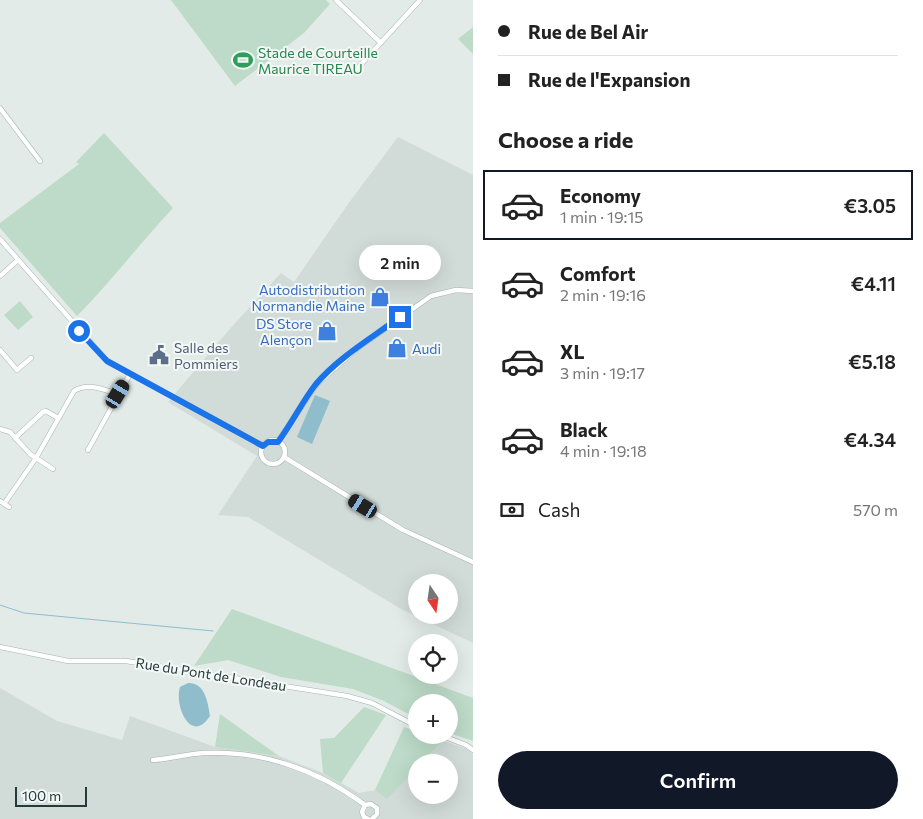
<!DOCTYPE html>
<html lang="en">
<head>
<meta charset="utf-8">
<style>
  body { margin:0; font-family:Commissioner,sans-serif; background:#f2f2f2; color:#222; height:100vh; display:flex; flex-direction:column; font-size:19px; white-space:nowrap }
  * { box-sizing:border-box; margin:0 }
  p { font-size:16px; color:#767676 }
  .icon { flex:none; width:28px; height:28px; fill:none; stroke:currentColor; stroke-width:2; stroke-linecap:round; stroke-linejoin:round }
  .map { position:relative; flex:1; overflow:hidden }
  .panel { display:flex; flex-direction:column; background:#fff; width:450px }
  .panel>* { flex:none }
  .top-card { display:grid; align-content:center; height:110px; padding:0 25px; background:#fff }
  .needle { width:32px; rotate:167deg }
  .buttons { position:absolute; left:408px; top:574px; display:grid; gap:10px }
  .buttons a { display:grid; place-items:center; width:50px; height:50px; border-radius:50%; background:#fff; box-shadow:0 5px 20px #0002; font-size:25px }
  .scale { position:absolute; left:15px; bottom:12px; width:72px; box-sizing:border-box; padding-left:5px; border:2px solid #243b37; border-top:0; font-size:14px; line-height:18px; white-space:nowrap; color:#243b37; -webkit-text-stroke:4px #f3f8f6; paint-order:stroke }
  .end { position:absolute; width:22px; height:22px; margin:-11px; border:6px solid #1a73e8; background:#fff; box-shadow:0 0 0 2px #fff }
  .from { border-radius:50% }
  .bubble { position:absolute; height:35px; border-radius:18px; background:#fff; box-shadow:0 5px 20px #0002; font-size:16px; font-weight:600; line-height:35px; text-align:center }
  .car { position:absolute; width:15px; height:30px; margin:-15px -8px; border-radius:6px; box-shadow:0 0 4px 1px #0007; background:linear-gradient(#222 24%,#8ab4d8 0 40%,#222 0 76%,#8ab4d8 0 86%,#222 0) }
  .top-card b { display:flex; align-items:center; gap:18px; height:48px; font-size:19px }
  .top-card b+b { border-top:1px solid #e0e0e0 }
  .top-card i { width:12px; height:12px; background:#222 }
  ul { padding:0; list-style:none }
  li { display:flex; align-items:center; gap:15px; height:70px; margin:0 10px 8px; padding:0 15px; border:2px solid transparent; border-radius:0px }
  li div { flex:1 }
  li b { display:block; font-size:19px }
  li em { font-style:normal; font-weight:600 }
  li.on { border-color:#111827 }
  li>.icon { width:45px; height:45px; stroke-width:1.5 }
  h2 { padding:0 25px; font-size:22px; line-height:60px }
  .pay { display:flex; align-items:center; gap:12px; height:55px; padding:0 25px; font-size:19px }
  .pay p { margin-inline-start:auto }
  .action { display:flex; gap:10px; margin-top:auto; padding:10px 25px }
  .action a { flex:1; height:58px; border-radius:30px; background:#111827; color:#fff; font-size:20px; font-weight:600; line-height:58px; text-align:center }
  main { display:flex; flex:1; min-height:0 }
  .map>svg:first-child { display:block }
</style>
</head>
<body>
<main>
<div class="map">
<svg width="473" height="819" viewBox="0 0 473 819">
  <rect width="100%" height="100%" fill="#e2ebe8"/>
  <path fill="#d1dbd7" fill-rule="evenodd" d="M398,137L473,175V643L401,609L248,517L218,515L257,456L168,402L228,331L281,273L294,282L348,204ZM416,582H449V615H416Z
    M0,688L57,721L122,740L130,716L215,747L279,756L323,773L359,793L375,790L387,798L416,769V795H449V762H422L443,741L465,748L473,754V819H0Z"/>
  <path fill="#bddbc8" d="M171,0H326L330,4L304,33L235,86Z
    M473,27V54L458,39Z
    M104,133L173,208C140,243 111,282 77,316L0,228V223L79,164L76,162Z
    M20,301L33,317L18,330L4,315Z
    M232,609L473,698V741L449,733V702H416V718L384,701L353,689L281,677L228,660L194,666Z
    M364,707L386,715L341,783L323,773L320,739L334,738Z
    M220,714L279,756L215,747Z
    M404,727L416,731V735H426L443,741L422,762H416V769L387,799L375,790Z"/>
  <path fill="#8fbdcc" d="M315,395L330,401L312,444L297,437Z
    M188,683C205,682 208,703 210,716C191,745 174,706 180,687Z"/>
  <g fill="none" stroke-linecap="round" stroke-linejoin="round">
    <path stroke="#8fbdcc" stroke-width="1" d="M0,605L24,613L213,631"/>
    <defs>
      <path id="street" d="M336,0L381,43
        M353,73L420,0
        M0,108L40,161
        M0,239L107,361L263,446
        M0,276L18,260
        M0,350L17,370L31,358
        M0,429L10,432L30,454L53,469
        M15,438L43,412L46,411L58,418
        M261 452a12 12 0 1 1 24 0a12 12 0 1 1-24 0Z
        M278,441L317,384L355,350L431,296L456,290L473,291
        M88,450L130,374
        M284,457L403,530L473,562
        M0,501L9,507
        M4,504L36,458L74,391C87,382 104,390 118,394
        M0,647L68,661H126L347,696L372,703L416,726
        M440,735L466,745L473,750
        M153,760C170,759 186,754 203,753C262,750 318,770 365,805
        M365,805L371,804L377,808V814L372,819
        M365,805L362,812L364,817L368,819"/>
    </defs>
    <use href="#street" stroke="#a5b3af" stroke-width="5.5"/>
    <use href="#street" stroke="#fff" stroke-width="4.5"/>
  </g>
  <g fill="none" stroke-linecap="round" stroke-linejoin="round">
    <path stroke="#1a73e8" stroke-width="6" d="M79,331L107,361L263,446L268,442H278C292,423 302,402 316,384C339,357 372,338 400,317"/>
  </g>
  <defs>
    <symbol id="stadium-bare" viewBox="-9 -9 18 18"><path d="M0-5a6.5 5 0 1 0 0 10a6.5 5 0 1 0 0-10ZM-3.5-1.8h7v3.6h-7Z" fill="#2e9e5b" stroke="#f3f8f6" stroke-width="2.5" paint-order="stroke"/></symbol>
    <symbol id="shop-bare" viewBox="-9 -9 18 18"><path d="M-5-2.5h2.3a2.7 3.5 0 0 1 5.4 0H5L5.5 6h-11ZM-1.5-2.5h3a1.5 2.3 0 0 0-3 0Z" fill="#3f7fe0" stroke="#f3f8f6" stroke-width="2.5" paint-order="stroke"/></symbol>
    <symbol id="civic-bare" viewBox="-9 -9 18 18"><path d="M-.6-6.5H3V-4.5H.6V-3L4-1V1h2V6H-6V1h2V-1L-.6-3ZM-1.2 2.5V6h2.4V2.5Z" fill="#5c6f8a" stroke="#f3f8f6" stroke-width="2.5" paint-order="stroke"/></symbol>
  </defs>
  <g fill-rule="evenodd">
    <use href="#stadium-bare" x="229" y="46" width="28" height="28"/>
    <use href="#shop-bare" x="366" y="283" width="28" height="28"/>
    <use href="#shop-bare" x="313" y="317" width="28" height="28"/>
    <use href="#shop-bare" x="383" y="334" width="28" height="28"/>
    <use href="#civic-bare" x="145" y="341" width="28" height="28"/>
  </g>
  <g text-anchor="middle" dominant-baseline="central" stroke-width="4" stroke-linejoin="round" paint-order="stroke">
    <g font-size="14" fill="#27864d" stroke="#f3f8f6" text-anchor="start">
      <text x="258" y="52">Stade de Courteille<tspan x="258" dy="16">Maurice TIREAU</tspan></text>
    </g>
    <g font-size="14" fill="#366cbe" stroke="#f3f8f6" text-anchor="end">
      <text x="365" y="289">Autodistribution<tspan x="365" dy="16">Normandie Maine</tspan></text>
      <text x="312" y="323">DS Store<tspan x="312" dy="16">Alençon</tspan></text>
      <text x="412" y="348" text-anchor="start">Audi</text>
    </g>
    <g font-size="14" fill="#4e5e75" stroke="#f3f8f6" text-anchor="start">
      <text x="174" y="347">Salle des<tspan x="174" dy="16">Pommiers</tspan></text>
    </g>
    <g font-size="14" fill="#243b37" stroke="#f3f8f6">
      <text transform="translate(211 674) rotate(9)">Rue du Pont de Londeau</text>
    </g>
  </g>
</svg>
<div class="buttons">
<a><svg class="needle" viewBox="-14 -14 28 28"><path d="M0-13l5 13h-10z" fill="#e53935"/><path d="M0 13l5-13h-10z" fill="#767676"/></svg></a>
<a><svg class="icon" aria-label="locate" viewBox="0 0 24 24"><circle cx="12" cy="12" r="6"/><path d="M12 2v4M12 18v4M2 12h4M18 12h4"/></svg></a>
<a>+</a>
<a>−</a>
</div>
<div class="scale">100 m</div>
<i class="end from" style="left:79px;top:331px"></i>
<i class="end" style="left:400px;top:317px"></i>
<div class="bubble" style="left:359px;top:245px;width:82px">2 min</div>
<i class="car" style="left:118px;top:394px;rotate:31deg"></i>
<i class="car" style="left:363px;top:506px;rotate:301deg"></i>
</div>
<section class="panel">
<div class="top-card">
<b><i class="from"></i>Rue de Bel Air</b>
<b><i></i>Rue de l'Expansion</b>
</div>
<h2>Choose a ride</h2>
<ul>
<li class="on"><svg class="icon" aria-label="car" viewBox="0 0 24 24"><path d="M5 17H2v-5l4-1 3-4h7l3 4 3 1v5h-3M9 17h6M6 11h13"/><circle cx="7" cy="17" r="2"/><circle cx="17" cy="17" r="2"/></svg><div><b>Economy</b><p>1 min · 19:15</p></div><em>€3.05</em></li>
<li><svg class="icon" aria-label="car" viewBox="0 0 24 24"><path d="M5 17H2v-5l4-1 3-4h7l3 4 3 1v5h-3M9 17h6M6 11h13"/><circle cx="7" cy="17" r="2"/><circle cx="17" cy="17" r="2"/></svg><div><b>Comfort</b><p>2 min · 19:16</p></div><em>€4.11</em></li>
<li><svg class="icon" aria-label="car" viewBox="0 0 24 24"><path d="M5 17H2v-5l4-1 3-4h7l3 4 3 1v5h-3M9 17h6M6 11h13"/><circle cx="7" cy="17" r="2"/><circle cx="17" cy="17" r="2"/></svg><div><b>XL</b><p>3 min · 19:17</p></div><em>€5.18</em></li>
<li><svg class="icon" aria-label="car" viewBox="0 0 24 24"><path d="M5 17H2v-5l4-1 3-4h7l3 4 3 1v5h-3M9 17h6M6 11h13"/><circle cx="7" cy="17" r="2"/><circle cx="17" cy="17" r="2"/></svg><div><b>Black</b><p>4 min · 19:18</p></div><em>€4.34</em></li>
</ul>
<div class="pay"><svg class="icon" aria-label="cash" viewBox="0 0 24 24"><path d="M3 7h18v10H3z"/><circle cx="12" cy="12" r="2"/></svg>Cash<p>570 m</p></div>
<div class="action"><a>Confirm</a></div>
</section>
</main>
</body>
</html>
